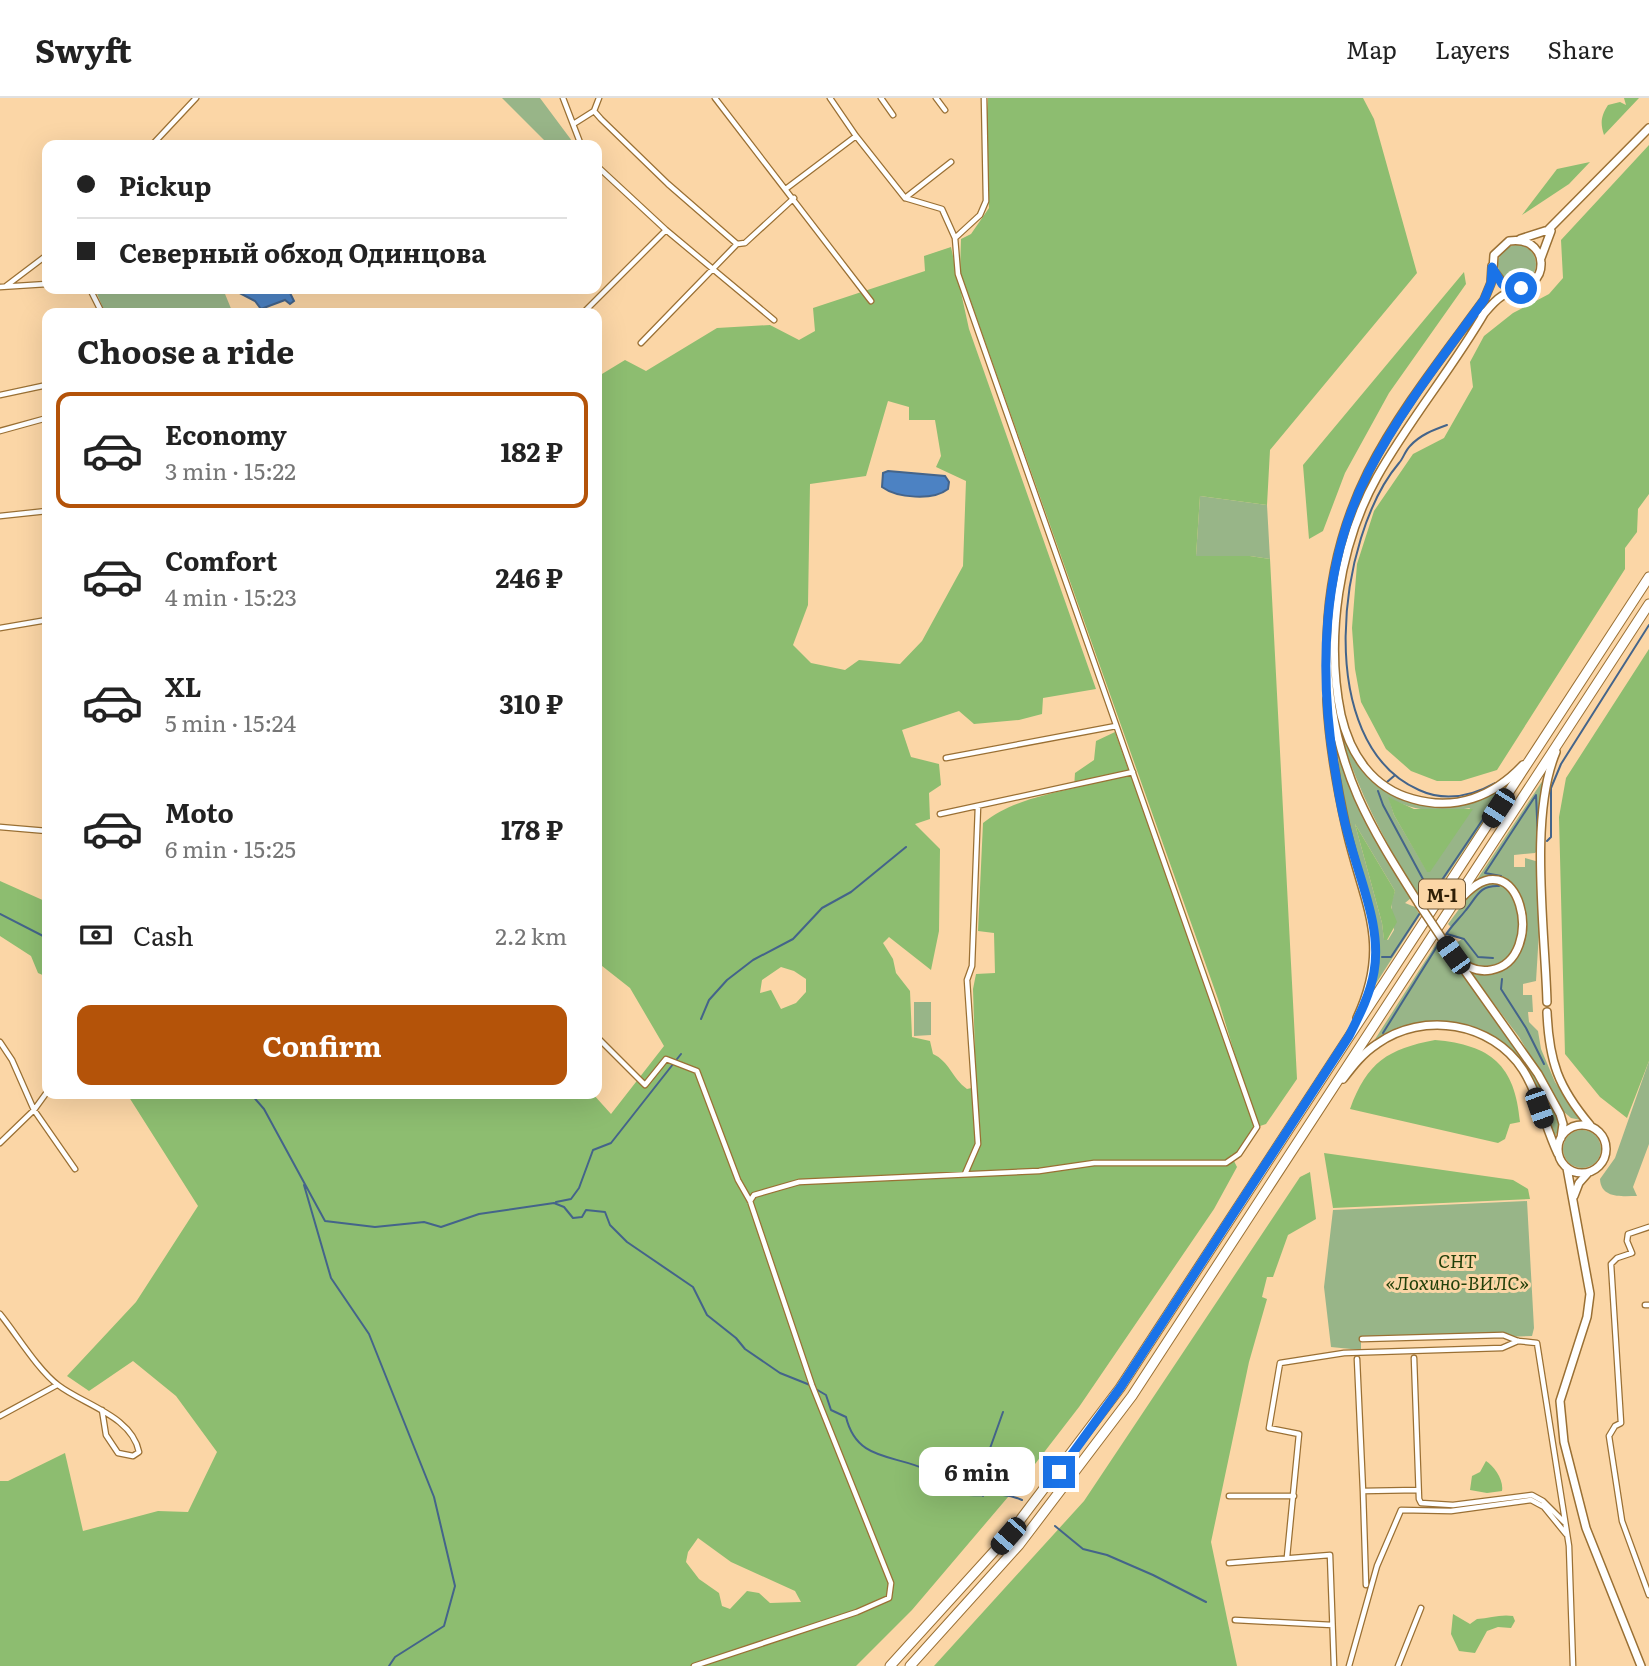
<!DOCTYPE html>
<html lang="en">
<head>
<meta charset="utf-8">
<style>
  body { margin:0; font-family:Literata,serif; background:#f6f6f6; color:#222; height:100vh; display:flex; flex-direction:column; font-size:26px; white-space:nowrap }
  * { box-sizing:border-box; margin:0 }
  p { font-size:23px; color:#767676 }
  .icon { flex:none; width:38px; height:38px; fill:none; stroke:currentColor; stroke-width:2; stroke-linecap:round; stroke-linejoin:round }
  .map { position:relative; flex:1; overflow:hidden }
  .drawer { position:absolute; left:42px; top:210px; width:560px; height:791px; display:flex; flex-direction:column; background:#fff; border-radius:14px; box-shadow:0 7px 28px #0002 }
  .drawer>* { flex:none }
  .guide { position:absolute; left:42px; top:42px; width:560px; height:154px; border-radius:14px; box-shadow:0 7px 28px #0002; display:grid; align-content:center; height:154px; padding:0 35px; background:#fff }
  .end { position:absolute; width:32px; height:32px; margin:-16px; border:9px solid #1a73e8; background:#fff; box-shadow:0 0 0 4px #fff }
  .from { border-radius:50% }
  .bubble { position:absolute; height:49px; border-radius:14px; background:#fff; box-shadow:0 7px 28px #0002; font-size:23px; font-weight:700; line-height:49px; text-align:center }
  .car { position:absolute; width:21px; height:42px; margin:-21px -10px; border-radius:9px; box-shadow:0 0 5px 2px #0007; background:linear-gradient(#222 24%,#8ab4d8 0 40%,#222 0 76%,#8ab4d8 0 86%,#222 0) }
  .guide b { display:flex; align-items:center; gap:24px; height:66px; font-size:26px }
  .guide b+b { border-top:2px solid #e0e0e0 }
  .guide i { width:18px; height:18px; background:#222 }
  ul { padding:0; list-style:none }
  li { display:flex; align-items:center; gap:21px; height:116px; margin:0 14px 10px; padding:0 21px; border:4px solid transparent; border-radius:14px }
  li div { flex:1 }
  li b { display:block; font-size:26px }
  li em { font-style:normal; font-weight:700 }
  li.current { border-color:#b45309 }
  li>.icon { width:63px; height:63px; stroke-width:1.5 }
  h2 { padding:0 35px; font-size:32px; line-height:84px }
  .pay { display:flex; align-items:center; gap:18px; height:77px; padding:0 35px; font-size:26px }
  .pay p { margin-inline-start:auto }
  .button { display:flex; gap:14px; margin-top:auto; padding:14px 35px }
  .button a { flex:1; height:80px; border-radius:14px; background:#b45309; color:#fff; font-size:28px; font-weight:700; line-height:80px; text-align:center }
  header { display:flex; align-items:center; gap:42px; box-sizing:border-box; height:98px; padding:0 35px; background:#fff; border-bottom:2px solid #e0e0e0 }
  header strong { font-size:33px }
  nav { display:flex; gap:38px; margin-inline-start:auto; font-size:24px }
  .map>svg:first-child { display:block }
</style>
</head>
<body>
<header>
<strong>Swyft</strong>
<nav><a>Map</a><a>Layers</a><a>Share</a></nav>
</header>
<div class="map">
<svg width="1649" height="1568" viewBox="0 0 1649 1568">
  <rect width="100%" height="100%" fill="#fbd6a6"/>
  <path fill="#98b588" fill-rule="evenodd" d="M502,0H540L575,47H549Z
    M1498 166a19 19 0 1 1 38 0a19 19 0 1 1-38 0Z
    M95,191H223L232,213L105,215Z
    M1200,398L1267,407L1270,461L1250,458H1196Z
    M1346,643L1383,689L1448,708L1512,681L1429,804L1425,802L1428,790L1417,796C1386,746 1361,699 1343,644ZM1389,700C1415,714 1440,715 1470,710L1427,773L1394,717Z
    M1337,648L1367,727L1411,800L1405,805L1415,809L1420,817L1375,887L1378,861L1377,836L1343,706ZM1355,726L1395,793L1391,805L1394,832L1388,842L1384,841L1382,825Z
    M1545,679L1539,704V751L1535,755L1514,757V769H1525V760L1539,764L1541,802L1536,883L1523,886V897H1532L1533,914H1528L1529,924L1538,933L1541,951L1555,984L1581,1022L1571,1020L1564,1014L1519,939L1470,874C1482,872 1495,876 1507,868C1533,851 1532,790 1499,780L1476,783Z
    M1494,784L1505,787C1509,793 1514,799 1517,806C1519,812 1518,821 1518,827C1519,873 1477,883 1451,848L1462,841L1446,836L1451,829L1448,826C1462,808 1471,790 1494,784Z
    M1438,843L1440,856L1445,852L1535,978L1559,1021L1560,1030L1555,1038C1536,1017 1532,979 1514,956C1489,924 1434,915 1398,931C1388,936 1379,943 1370,949Z
    M914,904H931V937L914,938Z
    M1649,963V1046L1633,1089L1637,1098C1622,1098 1601,1101 1600,1081L1615,1060Z
    M1563 1051a19 19 0 1 1 38 0a19 19 0 1 1-38 0Z
    M1527,1103L1534,1230L1532,1238L1361,1244V1252L1331,1249L1324,1189L1333,1112Z"/>
  <path fill="#8dbd70" fill-rule="evenodd" d="M988,0H1363L1374,21L1417,175L1270,352L1267,407L1200,398L1196,458H1250L1270,461L1297,981L1266,1026L1257,1029L1239,1055L1231,1057L1237,1069L1214,1111L1079,1309L1025,1379L912,1512L856,1568H0V1383H8L65,1355L83,1433L158,1413L188,1414L217,1354L176,1298L133,1263L89,1293L67,1278L136,1204L198,1108L127,996H593L611,1016L664,948L630,890L597,864V279L625,262L646,273L717,230L770,227L799,242L815,233L813,210L925,173L924,158L951,149L969,231L1096,591L1043,600L1042,616L1019,622L974,626L959,613L902,632L911,659L939,666L941,687L929,695L930,721L915,726L940,751L939,833L931,872L889,839L883,845L893,861L896,875L910,893L912,939L930,943L933,956C949,963 952,980 967,991L976,989L973,891L976,876L995,875L994,835L978,833L983,725C1009,704 1041,698 1074,690L1075,675L1094,662L1096,643L1115,634L1253,1016L1218,901L960,173L961,141L971,136L989,110L985,45ZM888,303L909,309V322H935L941,358L936,369L966,383L963,468L922,543L900,566L859,562L845,572L811,565L793,547L808,507L810,386L866,378ZM781,869L794,873L806,881V894L796,905L781,911L771,892L760,895L762,882ZM698,1440L731,1464L795,1493L801,1504L770,1505L759,1495L747,1493L730,1511L722,1508L719,1495L699,1481L686,1464L688,1454Z
    M1624,0H1639L1604,37C1600,25 1601,18 1608,7L1620,4L1626,7Z
    M1649,47V396L1638,411L1637,434L1625,450V471L1497,672L1461,683H1437L1411,673L1386,651L1361,604L1355,571L1352,530L1357,466L1374,413L1413,356L1444,340L1473,289L1470,264L1484,238L1513,215L1549,196L1563,180L1561,142Z
    M1590,64L1569,86L1522,117L1557,71Z
    M1464,174L1466,186L1389,295L1345,375L1323,433L1309,441L1303,367Z
    M1649,551V963L1627,1020L1600,999L1565,956L1559,719L1566,680Z
    M1388,699L1414,711H1473L1430,774H1427L1394,717Z
    M1355,726L1395,793L1391,809L1397,824L1387,842H1384L1382,825Z
    M0,783L47,804V879L38,875L31,858L0,838Z
    M1435,942C1491,947 1515,967 1520,1024L1510,1026L1505,1041L1498,1045L1350,1011C1367,964 1388,951 1435,942Z
    M1324,1055L1513,1082L1528,1091L1530,1101L1333,1110Z
    M1310,1074L1316,1121L1288,1137L1273,1179H1267L1262,1199L1267,1201L1249,1264L1211,1444L1237,1568H934L1084,1403L1300,1079Z
    M1486,1363C1494,1368 1504,1382 1502,1393L1487,1395L1470,1392L1472,1378L1480,1374Z
    M1453,1516L1470,1526L1477,1521C1490,1520 1501,1516 1513,1518L1515,1523L1511,1530L1498,1529L1487,1533L1475,1555L1459,1553L1451,1536Z"/>
  <path fill="#4c82c3" stroke="#44648a" stroke-width="2" d="M232,191H288L294,203L290,206L285,202L261,211L255,203Z
    M888,373L945,378L949,384L948,391C933,403 897,400 882,389L883,375Z"/>
  <g fill="none" stroke-linecap="round" stroke-linejoin="round">
    <path stroke="#44648a" stroke-width="2" d="M1447,327C1433,332 1420,337 1410,348C1405,353 1403,361 1399,365C1337,438 1312,645 1419,692C1445,704 1470,699 1495,685
      M1387,684L1394,678
      M1378,693L1383,707L1424,783
      M1547,743L1551,739V690L1561,666L1649,527
      M1501,778L1485,775L1536,697L1538,742
      M1425,807L1500,696
      M0,816L47,840
      M1447,836L1464,841L1478,859L1493,860
      M1445,838C1451,828 1459,821 1466,812C1477,799 1479,787 1499,788
      M1382,859H1391L1420,815
      M1502,881L1501,891L1526,930L1544,966
      M701,921L709,902L727,882L753,862L793,841L822,810L851,794L906,749
      M1383,935L1441,842
      M251,996L264,1011L325,1123L375,1129L424,1124L441,1129L479,1116L554,1105L564,1109L573,1120L582,1119L586,1112L605,1114L610,1127L627,1144L693,1189L707,1217L736,1240L745,1251L780,1275L810,1287
      M304,1087L331,1180L369,1236L434,1399L455,1488L444,1528L395,1559L389,1568
      M556,1104L571,1101L579,1090L593,1052L611,1045L681,956
      M814,1290L826,1297L831,1312L846,1319C857,1364 894,1356 927,1372C938,1378 945,1393 957,1396C979,1400 1001,1392 1022,1402
      M983,1398L978,1384L1003,1314
      M1055,1428L1083,1451L1107,1457L1153,1477L1206,1504"/>
    <defs>
      <path id="street" d="M563,0L581,47
        M599,0L594,13L601,21L668,86L737,146
        M715,0L871,203
        M830,0L856,38L905,100L942,111L955,140
        M881,0L893,17
        M936,0L945,12
        M575,25L594,13
        M152,47L196,0
        M597,68L666,132L774,222
        M787,90L856,38
        M905,100L951,64
        M6,188L47,157
        M0,189L47,186
        M90,191L102,215
        M583,215L666,132
        M641,245L737,146L745,145L794,100
        M0,297L47,287
        M0,333L47,320
        M0,418L47,413
        M0,530L47,522
        M946,660L1116,628
        M940,716L1133,674
        M0,729L47,733
        M597,939L645,987L666,961L697,973L738,1082L750,1103L812,1287L891,1485L889,1500L857,1514L694,1568
        M0,944L12,962L34,1012L75,1071
        M0,1045L34,1012L47,994
        M965,1076L978,1046L967,882L972,868L978,708
        M750,1103L754,1097L799,1084L1039,1073L1094,1065H1226L1239,1056L1257,1029L958,176L955,140L980,117L986,103L984,0
        M1649,1129L1628,1136L1627,1143L1632,1155L1617,1160L1611,1166L1621,1325L1615,1328L1609,1338L1622,1423L1649,1497
        M1645,1207H1649
        M0,1216C17,1237 38,1272 58,1287C84,1307 132,1318 139,1354L133,1358L118,1355L106,1337L102,1312
        M1362,1241L1503,1237L1518,1243L1537,1245L1569,1448L1573,1568
        M1414,1260L1419,1401L1421,1405L1453,1407L1532,1397L1543,1403L1564,1424
        M1357,1261L1363,1393
        M0,1318L57,1287
        M1229,1398H1294
        M1287,1459L1299,1336L1269,1330L1280,1265L1344,1255L1502,1250L1518,1243
        M1229,1465L1330,1457L1334,1568
        M1366,1487L1363,1393L1418,1392
        M1235,1522L1332,1527
        M1349,1568L1377,1468L1401,1412L1451,1413L1531,1402L1544,1409L1566,1436
        M1398,1568L1421,1510"/>
      <path id="secondary" d="M1520,141L1548,132L1649,30
        M1541,160L1551,133
        M1485,214C1452,271 1409,322 1377,379C1339,447 1325,540 1341,617C1350,656 1372,690 1413,701C1455,713 1493,699 1523,667
        M1482,218C1488,211 1494,203 1502,198C1517,189 1542,189 1541,165C1541,157 1536,150 1530,146C1523,142 1516,142 1509,143L1494,157L1493,172L1505,188L1525,189
        M1327,601C1329,646 1337,690 1347,734C1364,808 1392,845 1357,920
        M1419,806C1397,771 1375,737 1358,699C1313,595 1318,475 1368,374C1399,313 1444,257 1484,202L1491,185L1492,168
        M1443,842L1538,976L1560,1016L1563,1026L1561,1040
        M1453,857C1464,867 1475,875 1491,872C1549,862 1520,731 1459,803
        M1547,904C1545,832 1529,718 1556,654
        M1547,914C1549,963 1558,989 1590,1027
        M1343,981C1353,968 1363,955 1377,946C1423,913 1492,924 1523,972C1539,997 1545,1029 1558,1056
        M1558 1051a24 24 0 1 1 48 0a24 24 0 1 1-48 0Z
        M1567,1070L1590,1196L1587,1219L1560,1303L1564,1344L1586,1430L1641,1568
        M1574,1098L1579,1085L1587,1076"/>
      <path id="highway" d="M890,1568L1008,1438L1120,1290L1649,479
        M910,1568L1019,1447L1132,1298L1649,506"/>
    </defs>
    <use href="#street" stroke="#9a7034" stroke-width="7"/>
    <use href="#secondary" stroke="#9a7034" stroke-width="10"/>
    <use href="#highway" stroke="#9a7034" stroke-width="11"/>
    <use href="#street" stroke="#fff" stroke-width="4.5"/>
    <use href="#secondary" stroke="#fff" stroke-width="7"/>
    <use href="#highway" stroke="#fff" stroke-width="9"/>
    <defs>
      <path id="secondary-bridge" d="M1419,806L1443,842"/>
    </defs>
    <use href="#secondary-bridge" stroke="#9a7034" stroke-width="10" stroke-linecap="butt"/>
    <use href="#secondary-bridge" stroke="#fff" stroke-width="7"/>
  </g>
  <g fill="none" stroke-linecap="round" stroke-linejoin="round">
    <path stroke="#1a73e8" stroke-width="9" d="M1059,1374L1120,1290L1349,938C1359,918 1370,897 1374,874C1382,830 1360,783 1349,740C1343,720 1339,699 1336,678C1318,577 1321,466 1369,373C1400,313 1444,257 1484,202L1491,185L1492,169L1502,186L1521,190"/>
  </g>
  <g text-anchor="middle" dominant-baseline="central" stroke-width="6" stroke-linejoin="round" paint-order="stroke">
    <rect fill="#fbd6a6" stroke="#6d5636" stroke-width="2" x="1419" y="781.5" width="46" height="29" rx="5"/>
    <g font-size="18" font-weight="bold" fill="#301f06">
      <text x="1442" y="796">М-1</text>
    </g>
    <g font-size="19" font-style="italic" fill="#22400a" stroke="#fbd6a6">
      <text x="1457" y="1162">СНТ<tspan x="1457" dy="22">«Лохино-ВИЛС»</tspan></text>
    </g>
  </g>
</svg>
<i class="end from" style="left:1521px;top:190px"></i>
<i class="end" style="left:1059px;top:1374px"></i>
<div class="bubble" style="left:919px;top:1349px;width:116px">6 min</div>
<i class="car" style="left:1498px;top:710px;rotate:213deg"></i>
<i class="car" style="left:1453px;top:857px;rotate:324deg"></i>
<i class="car" style="left:1539px;top:1010px;rotate:161deg"></i>
<i class="car" style="left:1008px;top:1438px;rotate:221deg"></i>
<div class="guide">
<b><i class="from"></i>Pickup</b>
<b><i></i>Северный обход Одинцова</b>
</div>
<section class="drawer">
<h2>Choose a ride</h2>
<ul>
<li class="current"><svg class="icon" aria-label="car" viewBox="0 0 24 24"><path d="M5 17H2v-5l4-1 3-4h7l3 4 3 1v5h-3M9 17h6M6 11h13"/><circle cx="7" cy="17" r="2"/><circle cx="17" cy="17" r="2"/></svg><div><b>Economy</b><p>3 min · 15:22</p></div><em>182 ₽</em></li>
<li><svg class="icon" aria-label="car" viewBox="0 0 24 24"><path d="M5 17H2v-5l4-1 3-4h7l3 4 3 1v5h-3M9 17h6M6 11h13"/><circle cx="7" cy="17" r="2"/><circle cx="17" cy="17" r="2"/></svg><div><b>Comfort</b><p>4 min · 15:23</p></div><em>246 ₽</em></li>
<li><svg class="icon" aria-label="car" viewBox="0 0 24 24"><path d="M5 17H2v-5l4-1 3-4h7l3 4 3 1v5h-3M9 17h6M6 11h13"/><circle cx="7" cy="17" r="2"/><circle cx="17" cy="17" r="2"/></svg><div><b>XL</b><p>5 min · 15:24</p></div><em>310 ₽</em></li>
<li><svg class="icon" aria-label="car" viewBox="0 0 24 24"><path d="M5 17H2v-5l4-1 3-4h7l3 4 3 1v5h-3M9 17h6M6 11h13"/><circle cx="7" cy="17" r="2"/><circle cx="17" cy="17" r="2"/></svg><div><b>Moto</b><p>6 min · 15:25</p></div><em>178 ₽</em></li>
</ul>
<div class="pay"><svg class="icon" aria-label="cash" viewBox="0 0 24 24"><path d="M3 7h18v10H3z"/><circle cx="12" cy="12" r="2"/></svg>Cash<p>2.2 km</p></div>
<div class="button"><a>Confirm</a></div>
</section>
</div>
</body>
</html>
